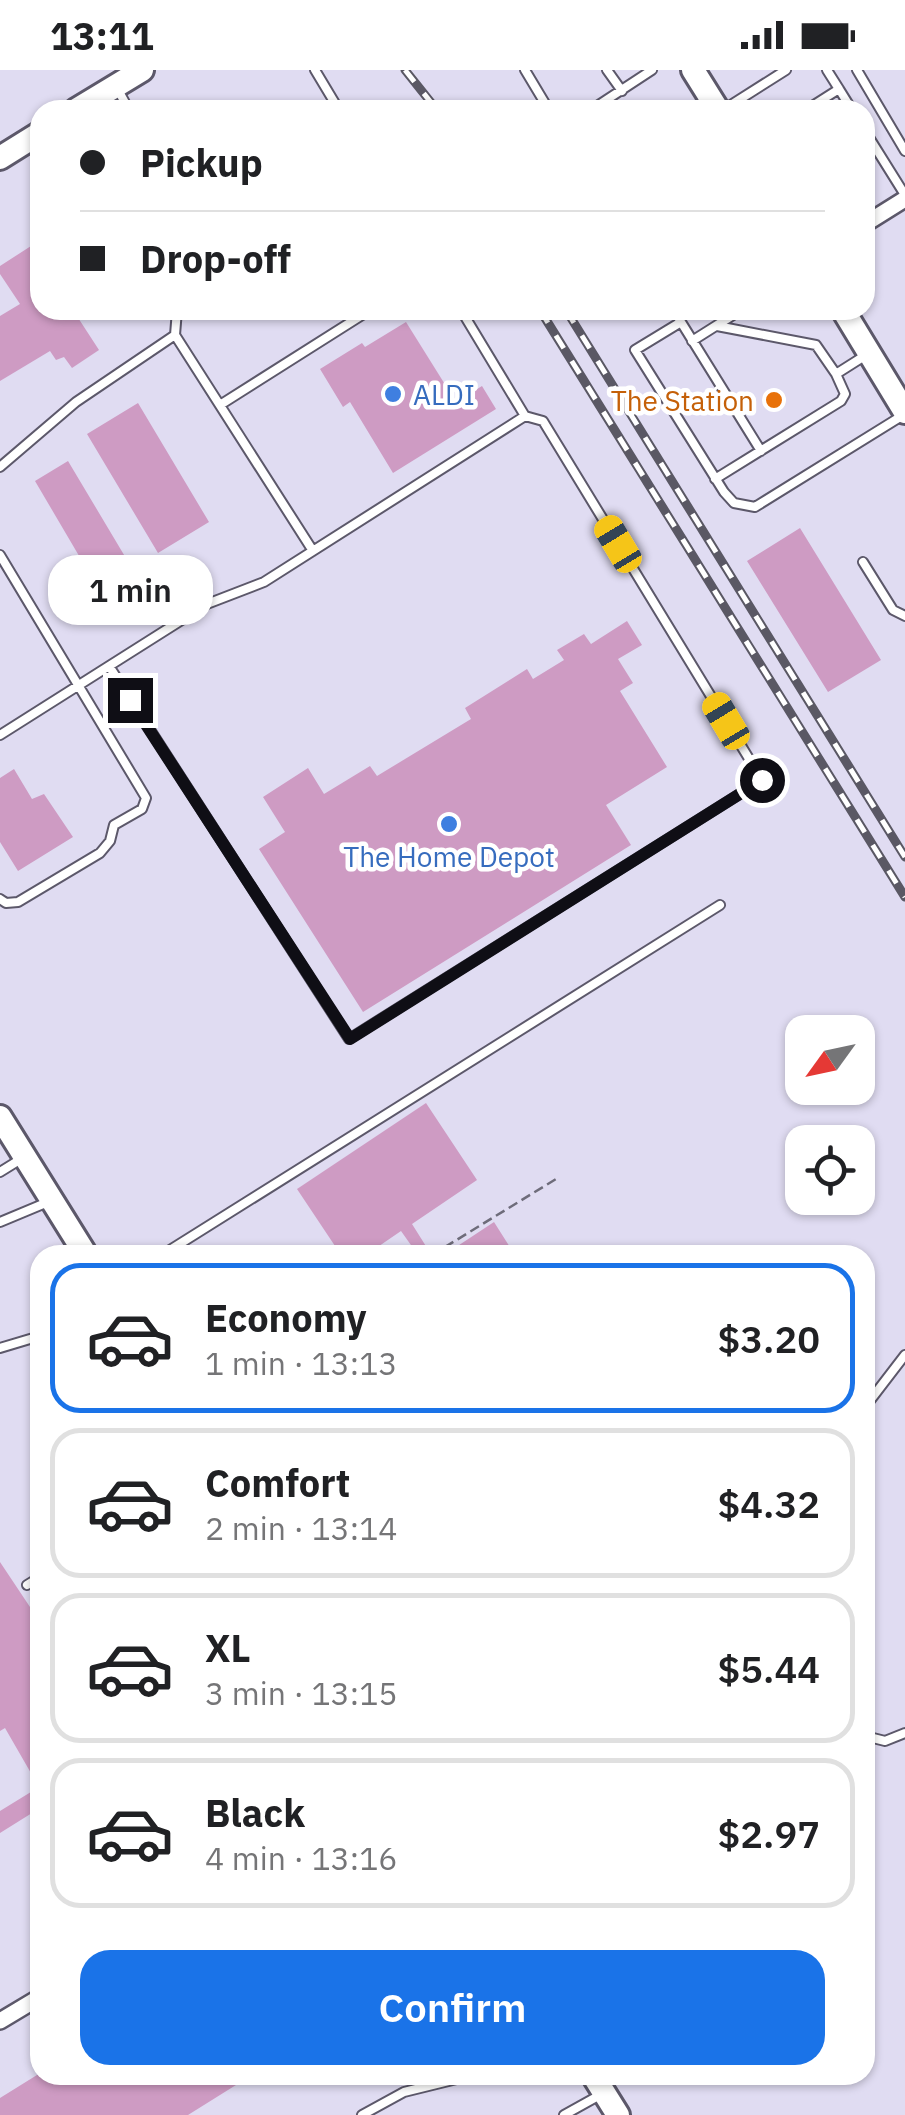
<!DOCTYPE html>
<html lang="en">
<head>
<meta charset="utf-8">
<style>
  body { margin:0; font-family:"IBM Plex Sans",sans-serif; background:#f6f6f6; color:#202124; height:100vh; display:flex; flex-direction:column; font-size:38px; white-space:nowrap }
  * { box-sizing:border-box; margin:0 }
  p { font-size:32px; color:#757577 }
  .icon { flex:none; width:55px; height:55px; fill:none; stroke:currentColor; stroke-width:2; stroke-linecap:round; stroke-linejoin:round }
  .map { position:relative; flex:1; overflow:hidden }
  .side { position:absolute; left:30px; top:1175px; width:845px; height:840px; display:flex; flex-direction:column; background:#fff; border-radius:30px; box-shadow:0 2px 8px #0004 }
  .side>* { flex:none }
  .guide { position:absolute; left:30px; top:30px; width:845px; height:220px; border-radius:30px; box-shadow:0 2px 8px #0004; display:grid; align-content:center; height:220px; padding:0 50px; background:#fff }
  .needle { width:65px; rotate:237deg }
  .buttons { position:absolute; left:785px; top:945px; display:grid; gap:20px }
  .buttons a { display:grid; place-items:center; width:90px; height:90px; border-radius:20px; background:#fff; box-shadow:0 2px 8px #0004; font-size:50px }
  .end { position:absolute; width:45px; height:45px; margin:-22px; border:12px solid #0f0e15; background:#fff; box-shadow:0 0 0 5px #fff }
  .from { border-radius:50% }
  .bubble { position:absolute; height:70px; border-radius:30px; background:#fff; box-shadow:0 2px 8px #0004; font-size:32px; font-weight:600; line-height:70px; text-align:center }
  .car { position:absolute; width:30px; height:60px; margin:-30px -15px; border-radius:12px; box-shadow:0 0 8px 2px #0007; background:linear-gradient(#f5c518 24%,#345 0 40%,#f5c518 0 76%,#345 0 86%,#f5c518 0) }
  .guide b { display:flex; align-items:center; gap:35px; height:95px; font-size:38px }
  .guide b+b { border-top:2px solid #e0e0e0 }
  .guide i { width:25px; height:25px; background:#202124 }
  ul { padding:18px 0 0; list-style:none }
  li { display:flex; align-items:center; gap:30px; height:150px; margin:0 20px 15px; padding:0 30px; border:5px solid #e0e0e0; border-radius:30px }
  li div { flex:1 }
  li b { display:block; font-size:38px }
  li em { font-style:normal; font-weight:600 }
  li.active { border-color:#1a73e8 }
  li>.icon { width:90px; height:90px; stroke-width:1.5 }
  .cta { display:flex; gap:20px; margin-top:auto; padding:20px 50px }
  .cta a { flex:1; height:115px; border-radius:30px; background:#1a73e8; color:#fff; font-size:40px; font-weight:600; line-height:115px; text-align:center }
  .status { display:flex; justify-content:space-between; align-items:center; height:70px; padding:0 50px; background:#fff; direction:ltr }
  .status svg { height:28px; fill:currentColor }
  .map>svg:first-child { display:block }
</style>
</head>
<body>
<div class="status"><b>13:11</b><svg viewBox="0 0 49 12"><path d="M0 12V9h3v3zM5 12V6h3v6zM10 12V3h3v9zM15 12V0h3v12zM26 1h20v11H26zM47 4h2v5h-2z"/></svg></div>
<div class="map">
<svg width="905" height="2045" viewBox="0 0 905 2045">
  <rect width="100%" height="100%" fill="#e0dcf2"/>
  <path fill="#ce9bc3" d="M31,176L40,190V240H73L99,280L72,298L64,287L56,290L50,281L0,311V246L20,234L0,204V196Z
    M406,252L456,332L482,316L496,339L393,403L350,332L343,337L320,299L362,273L365,277Z
    M138,333L209,452L158,483L87,364Z
    M68,391L139,510L105,530L35,411Z
    M800,458L881,590L828,622L747,491Z
    M627,551L642,575L618,589L633,613L620,621L667,697L606,735L631,775L363,942L259,779L285,762L263,727L308,698L324,724L370,696L377,706L471,649L465,638L527,599L533,609L564,590L557,580L584,564L591,574Z
    M14,699L32,729L44,724L73,767L18,801L0,772V708Z
    M426,1033L477,1110L412,1154L429,1181L423,1185H418L401,1161L366,1185H341L297,1119Z
    M494,1152L515,1185H444Z
    M0,1492L40,1552V1738L0,1763V1741L39,1717L5,1658L0,1661Z
    M37,2005H252L188,2045H0V2028Z"/>
  <g fill="none" stroke-linecap="round" stroke-linejoin="round">
    <defs>
      <path id="lane" d="M315,0L339,40
        M525,0L549,40
        M607,0L622,21
        M827,0L839,19
        M857,0L905,81
        M117,18L129,40
        M591,40L652,0
        M690,40L707,29
        M723,40L786,0
        M806,40L839,19L852,40
        M865,61L905,125
        M177,240L175,265L313,481
        M673,240L681,252L635,280L724,422L734,433L755,437L905,344
        M681,252L761,381
        M692,271L741,240
        M836,304L866,285
        M220,335L370,240
        M0,397L76,332L175,265
        M715,409L841,331L845,324L836,304L816,275L717,256
        M0,485L146,728L142,739L114,755L110,771L100,783L18,832L6,833L0,829
        M863,492L893,540L905,546
        M109,596L349,969L762,710L543,351L525,346
        M0,665L207,534L264,512L525,346L461,240
        M0,1102L21,1089
        M0,1152L48,1132
        M162,1185L720,835
        M0,1278L40,1266
        M865,1337L905,1285
        M27,1515L40,1507
        M865,1666L885,1671L905,1663
        M362,2045L404,2022L473,2005
        M564,2045L600,2025"/>
      <path id="street" d="M865,154L905,129
        M0,1951L40,1927"/>
      <path id="secondary" d="M693,0L718,40
        M76,40L142,0
        M0,88L40,63
        M843,240L905,342
        M0,1047L86,1185
        M593,2005L618,2045"/>
    </defs>
    <use href="#lane" stroke="#5c586a" stroke-width="12"/>
    <use href="#street" stroke="#5c586a" stroke-width="20"/>
    <use href="#secondary" stroke="#5c586a" stroke-width="28"/>
    <path stroke="#6e6c7a" stroke-width="2.5" stroke-dasharray="10 5" stroke-linecap="butt" d="M432,1185L556,1109"/>
    <use href="#lane" stroke="#fff" stroke-width="8"/>
    <use href="#street" stroke="#fff" stroke-width="15"/>
    <use href="#secondary" stroke="#fff" stroke-width="22"/>
    <defs>
      <path id="rail" d="M405,0L437,40
        M540,240L905,827
        M566,240L905,787"/>
    </defs>
    <use href="#rail" stroke="#5a5864" stroke-width="9"/>
    <use href="#rail" stroke="#fff" stroke-width="5" stroke-dasharray="15" stroke-linecap="butt"/>
  </g>
  <g fill="none" stroke-linecap="round" stroke-linejoin="round">
    <path stroke="#0f0e15" stroke-width="12" d="M130,630L350,969L762,710"/>
  </g>
  <g fill="#3f7fe0" stroke="#fff" stroke-width="4">
    <circle cx="393" cy="324" r="10"/>
    <circle cx="449" cy="754" r="10"/>
  </g>
  <circle fill="#e8710a" stroke="#fff" stroke-width="4" cx="774" cy="330" r="10"/>
  <g text-anchor="middle" dominant-baseline="central" stroke-width="9" stroke-linejoin="round" paint-order="stroke">
    <g font-size="28" fill="#366cbe" stroke="#fff" text-anchor="start">
      <text x="413" y="324">ALDI</text>
      <text x="449" y="786" text-anchor="middle">The Home Depot</text>
    </g>
    <g font-size="28" fill="#c56008" stroke="#fff" text-anchor="end">
      <text x="754" y="330">The Station</text>
    </g>
  </g>
</svg>
<div class="buttons">
<a><svg class="needle" viewBox="-14 -14 28 28"><path d="M0-13l5 13h-10z" fill="#e53935"/><path d="M0 13l5-13h-10z" fill="#757577"/></svg></a>
<a><svg class="icon" aria-label="locate" viewBox="0 0 24 24"><circle cx="12" cy="12" r="6"/><path d="M12 2v4M12 18v4M2 12h4M18 12h4"/></svg></a>
</div>
<i class="end from" style="left:762px;top:710px"></i>
<i class="end" style="left:130px;top:630px"></i>
<div class="bubble" style="left:48px;top:485px;width:165px">1 min</div>
<i class="car" style="left:618px;top:474px;rotate:329deg"></i>
<i class="car" style="left:726px;top:651px;rotate:329deg"></i>
<div class="guide">
<b><i class="from"></i>Pickup</b>
<b><i></i>Drop-off</b>
</div>
<section class="side">
<ul>
<li class="active"><svg class="icon" aria-label="car" viewBox="0 0 24 24"><path d="M5 17H2v-5l4-1 3-4h7l3 4 3 1v5h-3M9 17h6M6 11h13"/><circle cx="7" cy="17" r="2"/><circle cx="17" cy="17" r="2"/></svg><div><b>Economy</b><p>1 min · 13:13</p></div><em>$3.20</em></li>
<li><svg class="icon" aria-label="car" viewBox="0 0 24 24"><path d="M5 17H2v-5l4-1 3-4h7l3 4 3 1v5h-3M9 17h6M6 11h13"/><circle cx="7" cy="17" r="2"/><circle cx="17" cy="17" r="2"/></svg><div><b>Comfort</b><p>2 min · 13:14</p></div><em>$4.32</em></li>
<li><svg class="icon" aria-label="car" viewBox="0 0 24 24"><path d="M5 17H2v-5l4-1 3-4h7l3 4 3 1v5h-3M9 17h6M6 11h13"/><circle cx="7" cy="17" r="2"/><circle cx="17" cy="17" r="2"/></svg><div><b>XL</b><p>3 min · 13:15</p></div><em>$5.44</em></li>
<li><svg class="icon" aria-label="car" viewBox="0 0 24 24"><path d="M5 17H2v-5l4-1 3-4h7l3 4 3 1v5h-3M9 17h6M6 11h13"/><circle cx="7" cy="17" r="2"/><circle cx="17" cy="17" r="2"/></svg><div><b>Black</b><p>4 min · 13:16</p></div><em>$2.97</em></li>
</ul>
<div class="cta"><a>Confirm</a></div>
</section>
</div>
</body>
</html>
